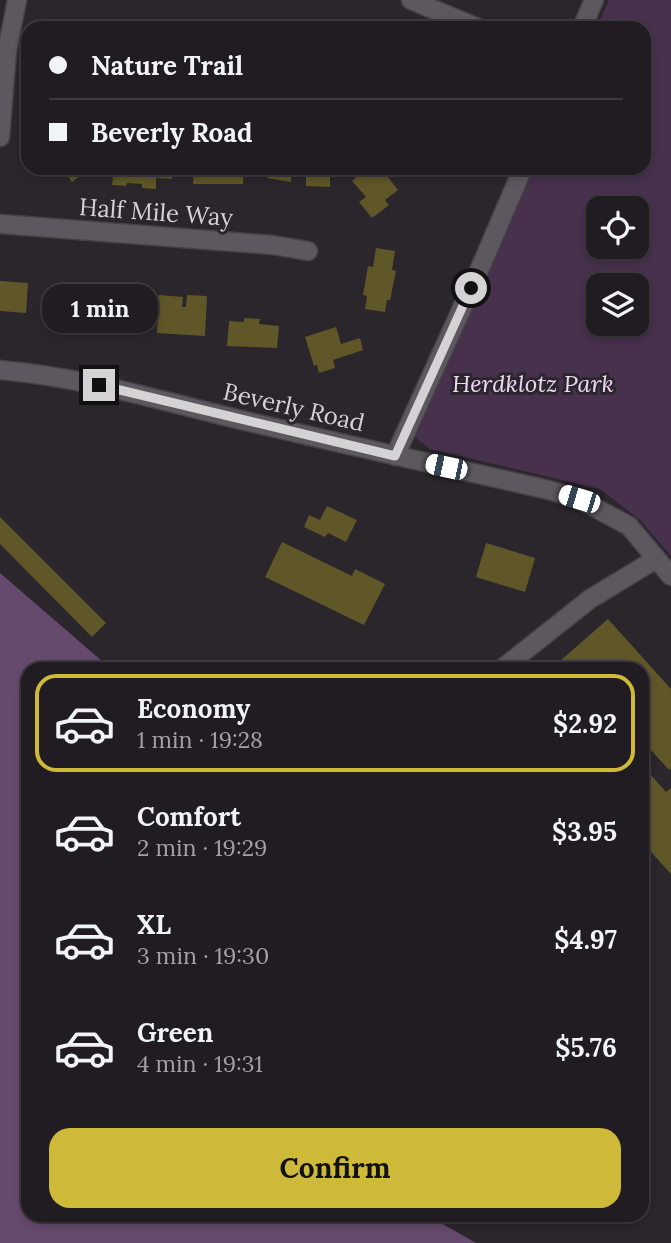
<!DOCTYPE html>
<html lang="en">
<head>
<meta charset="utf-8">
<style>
  body { margin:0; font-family:Lora,serif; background:#2d292e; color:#f1f3f6; height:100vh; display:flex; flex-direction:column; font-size:26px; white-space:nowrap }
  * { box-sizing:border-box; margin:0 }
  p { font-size:23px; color:#a2a1a5 }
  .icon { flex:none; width:38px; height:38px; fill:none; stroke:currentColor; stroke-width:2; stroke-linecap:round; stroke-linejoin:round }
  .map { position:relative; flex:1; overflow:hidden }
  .drawer { position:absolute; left:21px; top:662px; width:628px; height:560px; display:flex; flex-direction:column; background:#201c21; border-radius:21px; box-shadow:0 4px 10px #0003,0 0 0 2px #3d3a3f }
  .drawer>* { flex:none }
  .banner { position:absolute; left:21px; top:21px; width:630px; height:154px; border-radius:21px; box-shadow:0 4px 10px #0003,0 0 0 2px #3d3a3f; display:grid; align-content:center; height:154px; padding:0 28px; background:#201c21 }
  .tools { position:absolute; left:586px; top:196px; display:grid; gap:14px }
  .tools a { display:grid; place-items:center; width:63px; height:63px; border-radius:14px; background:#201c21; box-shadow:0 4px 10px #0003,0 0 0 2px #3d3a3f; font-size:35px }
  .end { position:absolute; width:32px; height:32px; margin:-16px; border:9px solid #d5d2d6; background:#111; box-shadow:0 0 0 4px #111 }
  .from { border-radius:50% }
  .bubble { position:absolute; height:49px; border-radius:21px; background:#201c21; box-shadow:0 4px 10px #0003,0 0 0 2px #3d3a3f; font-size:23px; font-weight:700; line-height:49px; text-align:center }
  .car { position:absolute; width:21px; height:42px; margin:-21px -10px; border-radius:9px; box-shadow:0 0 5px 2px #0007; background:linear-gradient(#fff 24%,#345 0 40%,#fff 0 76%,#345 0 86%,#fff 0) }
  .banner b { display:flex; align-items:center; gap:24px; height:66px; font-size:26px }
  .banner b+b { border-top:2px solid #3d3a3f }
  .banner i { width:18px; height:18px; background:#f1f3f6 }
  ul { padding:12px 0 0; list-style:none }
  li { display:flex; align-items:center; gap:21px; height:98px; margin:0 14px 10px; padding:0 14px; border:4px solid transparent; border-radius:21px }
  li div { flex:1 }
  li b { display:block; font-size:26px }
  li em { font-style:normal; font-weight:700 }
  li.on { border-color:#ceb938 }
  li>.icon { width:63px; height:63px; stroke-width:1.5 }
  .cta { display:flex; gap:14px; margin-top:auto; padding:14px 28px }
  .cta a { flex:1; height:80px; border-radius:21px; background:#ceb938; color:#111; font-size:28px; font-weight:700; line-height:80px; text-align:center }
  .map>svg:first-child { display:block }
</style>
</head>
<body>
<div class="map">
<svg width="671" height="1243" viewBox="0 0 671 1243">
  <rect width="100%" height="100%" fill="#2b262c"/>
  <path fill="#47314d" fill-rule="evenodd" d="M609,0H671V556L640,520L600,489L430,449L415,437L532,168H644V28H596ZM598,208H637V247H598ZM598,285H637V324H598Z"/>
  <path fill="#664a6e" d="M0,573L110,668H28V1214L427,1215L476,1243H0Z"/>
  <path fill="#5f5728" d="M52,168H90L72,182L62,168L56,173Z
    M114,168H173L172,179L156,178V189L142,188V184L127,183L126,186L112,185Z
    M194,168H244L243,184H193Z
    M267,168H330V187L306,186V177L294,176L295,171H291V182L267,178Z
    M368,168H381L398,190L385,200L389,205L372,218L359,202L366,197L352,181Z
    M376,248L395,251L392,270L396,271L390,300H387L385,312L365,309L367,296L363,295L368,266L373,267Z
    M0,281L28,283L26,313L0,311Z
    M87,285L129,289L127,317L84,313Z
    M159,295L183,297L182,307H186L187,295L207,296L205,336L157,333Z
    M244,318L260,319L259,324L279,326L277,348L227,346L229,321L244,322Z
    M336,327L341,344L360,338L363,350L333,360L335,368L319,373L317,365L314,366L305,337Z
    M327,506L357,520L346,542L328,533L325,537L304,527L309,515L320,520Z
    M0,517L106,623L92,637L0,544Z
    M282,542L352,576L355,569L385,584L364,625L265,577Z
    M486,543L535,558L525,592L476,577Z
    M608,619L671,689V768L669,770L650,749L642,756V668H552Z
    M644,767L666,792L671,788V874L642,842Z"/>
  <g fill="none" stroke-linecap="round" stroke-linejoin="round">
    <defs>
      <path id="minor" d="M411,0L478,28
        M582,28L594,0
        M0,137L7,51L17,0
        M0,224L273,245L308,251
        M0,370C80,377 156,399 233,418C338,443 443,466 549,490L579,499L629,526L671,576
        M395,456L481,266L523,168
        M503,668L590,599L656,559"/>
    </defs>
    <use href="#minor" stroke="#454246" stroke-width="21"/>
    <use href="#minor" stroke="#5d585f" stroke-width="18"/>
  </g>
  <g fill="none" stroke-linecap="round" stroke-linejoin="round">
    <path stroke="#d5d2d6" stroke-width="9" d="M99,385L395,456L471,288"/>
  </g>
  <g text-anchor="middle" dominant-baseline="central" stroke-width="6" stroke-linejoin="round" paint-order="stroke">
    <g font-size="24" fill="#d5d2d6" stroke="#2b262c">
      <text transform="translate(156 212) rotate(4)">Half Mile Way</text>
      <text transform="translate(294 407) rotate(13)">Beverly Road</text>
    </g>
    <g font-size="24" font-style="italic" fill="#f0d4f8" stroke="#2b262c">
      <text x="533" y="383">Herdklotz Park</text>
    </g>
  </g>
</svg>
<div class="tools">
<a><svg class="icon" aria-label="locate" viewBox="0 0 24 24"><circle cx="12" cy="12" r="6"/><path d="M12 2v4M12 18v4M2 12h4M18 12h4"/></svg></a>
<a><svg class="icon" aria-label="layers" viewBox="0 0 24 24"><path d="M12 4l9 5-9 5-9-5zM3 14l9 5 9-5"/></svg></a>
</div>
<i class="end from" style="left:471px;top:288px"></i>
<i class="end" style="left:99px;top:385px"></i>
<div class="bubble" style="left:42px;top:284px;width:116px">1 min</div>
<i class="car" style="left:446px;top:467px;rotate:282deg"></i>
<i class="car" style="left:579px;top:499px;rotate:287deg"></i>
<div class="banner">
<b><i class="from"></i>Nature Trail</b>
<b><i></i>Beverly Road</b>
</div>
<section class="drawer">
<ul>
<li class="on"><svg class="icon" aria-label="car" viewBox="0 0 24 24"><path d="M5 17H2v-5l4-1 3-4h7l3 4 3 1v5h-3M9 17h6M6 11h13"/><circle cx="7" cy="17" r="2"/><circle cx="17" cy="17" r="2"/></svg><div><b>Economy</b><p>1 min · 19:28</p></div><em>$2.92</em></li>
<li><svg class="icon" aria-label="car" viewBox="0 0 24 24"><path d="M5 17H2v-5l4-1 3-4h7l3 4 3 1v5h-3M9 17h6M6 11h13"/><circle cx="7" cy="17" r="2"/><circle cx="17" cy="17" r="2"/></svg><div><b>Comfort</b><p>2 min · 19:29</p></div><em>$3.95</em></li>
<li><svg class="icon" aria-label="car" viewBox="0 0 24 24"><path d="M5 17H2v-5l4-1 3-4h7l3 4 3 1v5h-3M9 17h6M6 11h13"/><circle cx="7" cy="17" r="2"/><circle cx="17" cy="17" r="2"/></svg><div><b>XL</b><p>3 min · 19:30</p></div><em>$4.97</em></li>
<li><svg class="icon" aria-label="car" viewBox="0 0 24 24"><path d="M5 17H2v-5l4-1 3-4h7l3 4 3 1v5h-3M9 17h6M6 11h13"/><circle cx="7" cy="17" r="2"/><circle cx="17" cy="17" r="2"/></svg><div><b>Green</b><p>4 min · 19:31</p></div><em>$5.76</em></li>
</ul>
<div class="cta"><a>Confirm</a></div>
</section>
</div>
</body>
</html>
